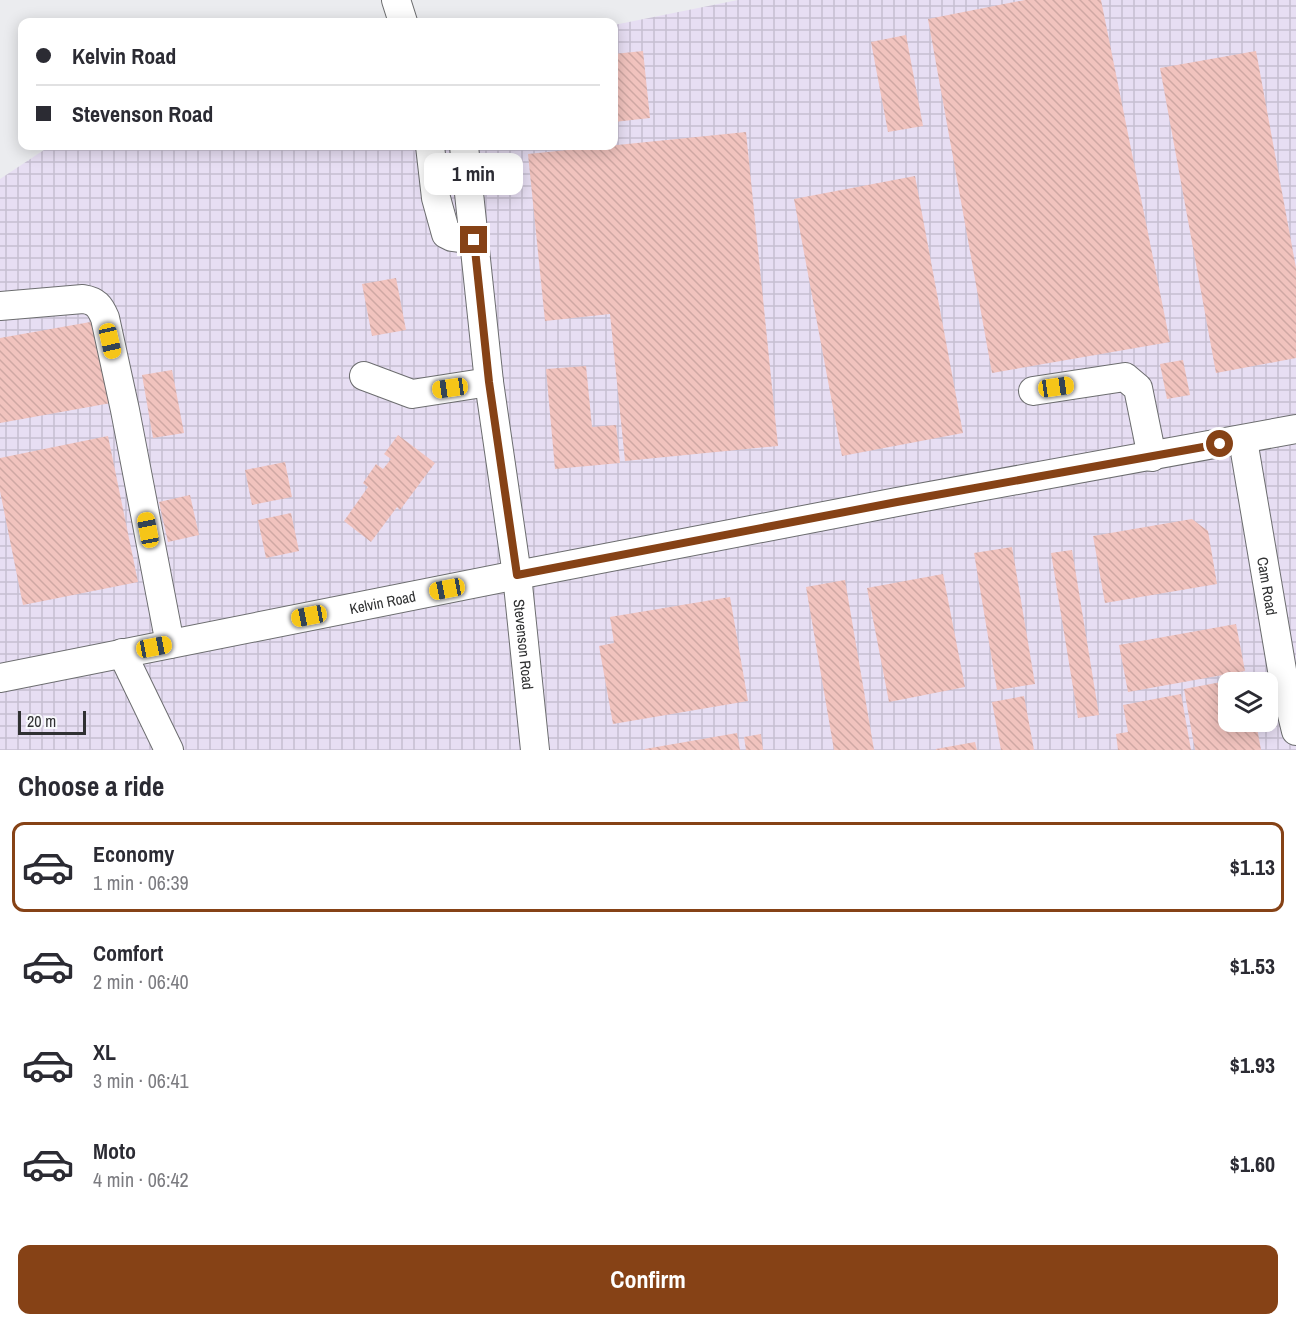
<!DOCTYPE html>
<html lang="en">
<head>
<meta charset="utf-8">
<style>
  body { margin:0; font-family:"Archivo Narrow",sans-serif; background:#f2f2f3; color:#2b2b33; height:100vh; display:flex; flex-direction:column; font-size:22px; white-space:nowrap }
  * { box-sizing:border-box; margin:0 }
  p { font-size:20px; color:#7c7c81 }
  .icon { flex:none; width:33px; height:33px; fill:none; stroke:currentColor; stroke-width:2; stroke-linecap:round; stroke-linejoin:round }
  .map { position:relative; height:750px; overflow:hidden }
  .drawer { display:flex; flex-direction:column; background:#fff; flex:1 }
  .drawer>* { flex:none }
  .top-card { position:absolute; left:18px; top:18px; width:600px; height:132px; border-radius:12px; box-shadow:0 3px 15px #0003; display:grid; align-content:center; height:132px; padding:0 18px; background:#fff }
  .fabs { position:absolute; left:1218px; top:672px; display:grid; gap:12px }
  .fabs a { display:grid; place-items:center; width:60px; height:60px; border-radius:12px; background:#fff; box-shadow:0 3px 15px #0003; font-size:30px }
  .scale { position:absolute; left:18px; bottom:15px; width:68px; box-sizing:border-box; padding-left:6px; border:3px solid #303132; border-top:0; font-size:16px; line-height:21px; white-space:nowrap; color:#303132; -webkit-text-stroke:4px #f8f9fc; paint-order:stroke }
  .end { position:absolute; width:27px; height:27px; margin:-14px; border:8px solid #864216; background:#fff; box-shadow:0 0 0 3px #fff }
  .from { border-radius:50% }
  .bubble { position:absolute; height:42px; border-radius:12px; background:#fff; box-shadow:0 3px 15px #0003; font-size:20px; font-weight:700; line-height:42px; text-align:center }
  .car { position:absolute; width:18px; height:36px; margin:-18px -9px; border-radius:8px; box-shadow:0 0 4px 2px #0007; background:linear-gradient(#f5c518 24%,#345 0 40%,#f5c518 0 76%,#345 0 86%,#f5c518 0) }
  .top-card b { display:flex; align-items:center; gap:21px; height:57px; font-size:22px }
  .top-card b+b { border-top:2px solid #e1e1e2 }
  .top-card i { width:15px; height:15px; background:#2b2b33 }
  ul { padding:0; list-style:none }
  li { display:flex; align-items:center; gap:18px; height:90px; margin:0 12px 9px; padding:0 6px; border:3px solid transparent; border-radius:12px }
  li div { flex:1 }
  li b { display:block; font-size:22px }
  li em { font-style:normal; font-weight:700 }
  li.selected { border-color:#864216 }
  li>.icon { width:54px; height:54px; stroke-width:1.5 }
  h2 { padding:0 18px; font-size:27px; line-height:72px }
  .cta { display:flex; gap:12px; margin-top:auto; padding:12px 18px }
  .cta a { flex:1; height:69px; border-radius:12px; background:#864216; color:#fff; font-size:24px; font-weight:700; line-height:69px; text-align:center }
  .map>svg:first-child { display:block }
</style>
</head>
<body>
<div class="map">
<svg width="1296" height="750" viewBox="0 0 1296 750">
  <defs>
    <pattern id="industrial-grid" width="8" height="8" patternUnits="userSpaceOnUse" patternTransform="scale(1.5)"><rect width="8" height="8" fill="#e7def3"/><path d="M0 4h8M4 0v8" fill="none" stroke="#c6bfd1"/></pattern>
    <pattern id="building-back-hatch" width="6" height="6" patternUnits="userSpaceOnUse" patternTransform="scale(1.5)"><rect width="6" height="6" fill="#f1c3be"/><path d="M-1 5l2 2M0 0l6 6M5-1l2 2" fill="none" stroke="#cfa8a4"/></pattern>
  </defs>
  <rect width="100%" height="100%" fill="#ebecef"/>
  <path fill="url(#industrial-grid)" fill-rule="evenodd" d="M738,0H1296V750H0V179L50,146H614V25ZM1228,682H1268V722H1228Z"/>
  <path fill="url(#building-back-hatch)" d="M1025,0H1101L1170,342L992,373L928,19Z
    M906,35L923,126L888,132L871,42Z
    M643,51L650,118L614,122V54Z
    M1256,51L1296,268V358L1216,373L1160,68Z
    M746,132L778,446L625,461L610,314L545,321L528,154Z
    M915,176L963,433L842,456L794,199Z
    M396,278L406,330L372,336L362,284Z
    M96,321L111,403L0,423V338Z
    M1183,360L1190,395L1167,399L1160,364Z
    M586,366L592,427L616,425L620,463L555,469L546,369Z
    M172,370L184,433L153,438L142,375Z
    M398,435L435,463L400,510L397,507L371,542L344,521L368,487L363,483L376,464L383,469L391,459L384,454Z
    M108,436L138,582L23,605L0,491V458Z
    M285,462L292,497L252,505L245,470Z
    M190,495L199,535L168,542L159,502Z
    M291,513L299,551L266,558L258,520Z
    M1192,519L1208,531L1217,584L1105,603L1093,536Z
    M1012,547L1035,684L997,690L974,553Z
    M1072,550L1099,715L1078,718L1051,553Z
    M943,574L965,687L889,702L867,588Z
    M845,580L874,750H834L806,587Z
    M730,597L748,701L613,724L599,646L614,643L610,617Z
    M1236,624L1245,671L1128,692L1119,645Z
    M1248,677L1249,682H1228V722H1256L1261,750H1195L1184,689Z
    M1181,694L1191,750H1118L1116,734L1128,732L1123,705Z
    M1024,696L1034,750H1001L992,702Z
    M737,733L740,750H645V749Z
    M761,734L763,750H746L744,737Z
    M975,742L977,750H936V749Z"/>
  <g fill="none" stroke-linecap="round" stroke-linejoin="round">
    <defs>
      <g id="minor">
        <path d="M396,0L403,22"/>
        <path d="M430,146L436,198L446,234L452,237L474,240"/>
        <path id="s1" d="M464,146L489,382L517,575L535,750"/>
        <path d="M0,306L83,299C96,301 100,306 105,318L125,410L170,644"/>
        <path d="M364,376L412,394L489,382"/>
        <path d="M1033,391L1125,377L1138,388L1152,457"/>
        <path id="s2" d="M1243,440L1284,682L1296,731"/>
        <path d="M122,653L169,750"/>
        <path id="s3" d="M0,678L517,575L897,502L1296,429"/>
      </g>
    </defs>
    <use href="#minor" stroke="#6c6d6f" stroke-width="30"/>
    <use href="#minor" stroke="#fff" stroke-width="28"/>
  </g>
  <g fill="none" stroke-linecap="round" stroke-linejoin="round">
    <path stroke="#864216" stroke-width="8" d="M474,240L489,382L517,575L897,502L1220,444"/>
  </g>
  <g text-anchor="middle" dominant-baseline="central" stroke-width="6" stroke-linejoin="round" paint-order="stroke">
    <g font-size="15" fill="#303132" stroke="#f8f9fc">
      <text stroke="none"><textPath href="#s2" startOffset="148">Cam Road</textPath></text>
      <text stroke="none"><textPath href="#s3" startOffset="390">Kelvin Road</textPath></text>
      <text stroke="none"><textPath href="#s1" startOffset="502">Stevenson Road</textPath></text>
    </g>
  </g>
</svg>
<div class="fabs">
<a><svg class="icon" aria-label="layers" viewBox="0 0 24 24"><path d="M12 4l9 5-9 5-9-5zM3 14l9 5 9-5"/></svg></a>
</div>
<div class="scale">20 m</div>
<i class="end from" style="left:1220px;top:444px"></i>
<i class="end" style="left:474px;top:240px"></i>
<div class="bubble" style="left:424px;top:153px;width:99px">1 min</div>
<i class="car" style="left:110px;top:341px;rotate:167deg"></i>
<i class="car" style="left:1056px;top:387px;rotate:82deg"></i>
<i class="car" style="left:450px;top:388px;rotate:262deg"></i>
<i class="car" style="left:148px;top:530px;rotate:349deg"></i>
<i class="car" style="left:447px;top:589px;rotate:259deg"></i>
<i class="car" style="left:309px;top:616px;rotate:259deg"></i>
<i class="car" style="left:154px;top:647px;rotate:79deg"></i>
<div class="top-card">
<b><i class="from"></i>Kelvin Road</b>
<b><i></i>Stevenson Road</b>
</div>
</div>
<section class="drawer">
<h2>Choose a ride</h2>
<ul>
<li class="selected"><svg class="icon" aria-label="car" viewBox="0 0 24 24"><path d="M5 17H2v-5l4-1 3-4h7l3 4 3 1v5h-3M9 17h6M6 11h13"/><circle cx="7" cy="17" r="2"/><circle cx="17" cy="17" r="2"/></svg><div><b>Economy</b><p>1 min · 06:39</p></div><em>$1.13</em></li>
<li><svg class="icon" aria-label="car" viewBox="0 0 24 24"><path d="M5 17H2v-5l4-1 3-4h7l3 4 3 1v5h-3M9 17h6M6 11h13"/><circle cx="7" cy="17" r="2"/><circle cx="17" cy="17" r="2"/></svg><div><b>Comfort</b><p>2 min · 06:40</p></div><em>$1.53</em></li>
<li><svg class="icon" aria-label="car" viewBox="0 0 24 24"><path d="M5 17H2v-5l4-1 3-4h7l3 4 3 1v5h-3M9 17h6M6 11h13"/><circle cx="7" cy="17" r="2"/><circle cx="17" cy="17" r="2"/></svg><div><b>XL</b><p>3 min · 06:41</p></div><em>$1.93</em></li>
<li><svg class="icon" aria-label="car" viewBox="0 0 24 24"><path d="M5 17H2v-5l4-1 3-4h7l3 4 3 1v5h-3M9 17h6M6 11h13"/><circle cx="7" cy="17" r="2"/><circle cx="17" cy="17" r="2"/></svg><div><b>Moto</b><p>4 min · 06:42</p></div><em>$1.60</em></li>
</ul>
<div class="cta"><a>Confirm</a></div>
</section>
</body>
</html>
